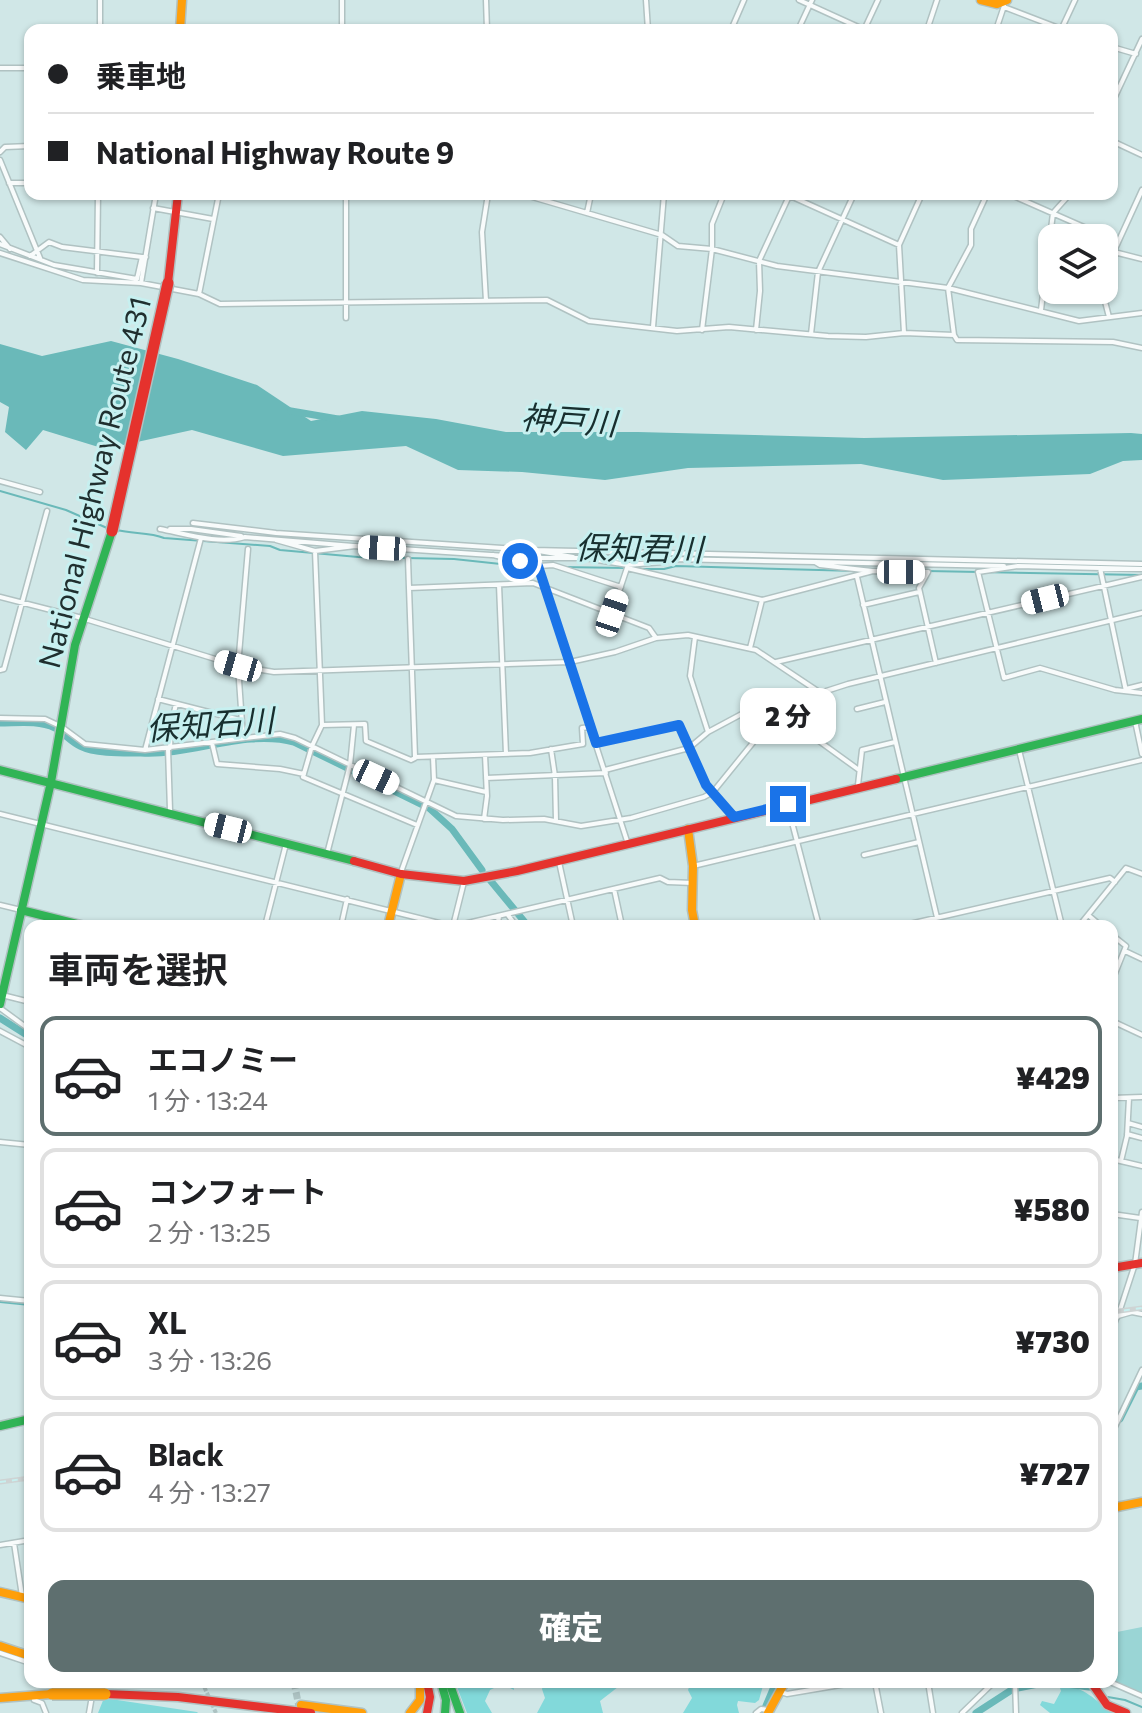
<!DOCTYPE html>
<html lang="ja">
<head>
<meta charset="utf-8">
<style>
  body { margin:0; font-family:Commissioner,"Noto Sans JP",sans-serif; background:#f2f2f2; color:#202124; height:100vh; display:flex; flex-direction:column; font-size:30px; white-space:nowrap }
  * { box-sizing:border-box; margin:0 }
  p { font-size:26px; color:#757577 }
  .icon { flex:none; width:44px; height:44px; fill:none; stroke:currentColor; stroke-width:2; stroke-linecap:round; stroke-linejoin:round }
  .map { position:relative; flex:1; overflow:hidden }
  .details { position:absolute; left:24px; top:920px; width:1094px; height:768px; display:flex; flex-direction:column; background:#fff; border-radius:16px; box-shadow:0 2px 6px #0004 }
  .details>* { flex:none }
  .guide { position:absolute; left:24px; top:24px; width:1094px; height:176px; border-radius:16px; box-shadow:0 2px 6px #0004; display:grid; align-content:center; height:176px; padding:0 24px; background:#fff }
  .fabs { position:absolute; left:1038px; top:224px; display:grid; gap:16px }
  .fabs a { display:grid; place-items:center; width:80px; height:80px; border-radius:16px; background:#fff; box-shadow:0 2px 6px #0004; font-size:40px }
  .end { position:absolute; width:36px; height:36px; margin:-18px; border:10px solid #1a73e8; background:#fff; box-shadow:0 0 0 4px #fff }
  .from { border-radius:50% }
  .bubble { position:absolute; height:56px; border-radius:16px; background:#fff; box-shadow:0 2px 6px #0004; font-size:26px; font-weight:800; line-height:56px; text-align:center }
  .car { position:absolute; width:24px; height:48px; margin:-24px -12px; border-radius:10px; box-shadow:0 0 6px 2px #0007; background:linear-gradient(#fff 24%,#345 0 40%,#fff 0 76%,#345 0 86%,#fff 0) }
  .guide b { display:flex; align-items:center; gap:28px; height:76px; font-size:30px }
  .guide b+b { border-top:2px solid #e0e0e0 }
  .guide i { width:20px; height:20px; background:#202124 }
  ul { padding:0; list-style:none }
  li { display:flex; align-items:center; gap:24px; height:120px; margin:0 16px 12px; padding:0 8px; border:4px solid #e0e0e0; border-radius:16px }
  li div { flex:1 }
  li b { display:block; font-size:30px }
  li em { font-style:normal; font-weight:800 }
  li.current { border-color:#5e6f6f }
  li>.icon { width:72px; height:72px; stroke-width:1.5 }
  h2 { padding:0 24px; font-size:36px; line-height:96px }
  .action { display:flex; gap:16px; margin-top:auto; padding:16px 24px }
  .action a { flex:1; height:92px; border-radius:16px; background:#5e6f6f; color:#fff; font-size:32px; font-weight:800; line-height:92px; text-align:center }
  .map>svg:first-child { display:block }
</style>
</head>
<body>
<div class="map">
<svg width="1142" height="1713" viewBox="0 0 1142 1713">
  <rect width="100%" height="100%" fill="#d0e7e7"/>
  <path fill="#9ad5d5" d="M1142,1627V1694L1112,1681V1633Z"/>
  <path fill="#82d9da" d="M455,1682H513L514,1690L502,1684L490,1690L485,1701L492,1713H467Z
    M544,1682H619L618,1687L600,1701L603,1713H537L545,1698L542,1689Z
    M691,1682H764L759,1700L755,1703L738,1701L737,1705L739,1713H683L692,1698L688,1690Z
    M1059,1685C1088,1687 1092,1700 1115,1713H1050L1040,1705L1042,1701L1054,1704L1061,1691Z
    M104,1698L197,1712L198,1713H98Z"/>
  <path fill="#6ab9b9" d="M111,341L178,359L257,385L311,421L362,411L436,419L506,432H638L864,438L1131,433L1142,434V460L1123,461L1090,474L943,480L861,464L688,468L605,480L522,472L458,470L406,446L283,456L192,430L105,449L43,430L26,450L5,432L9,407L0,402V344L42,356Z"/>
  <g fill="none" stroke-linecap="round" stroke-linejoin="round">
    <path stroke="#6ab9b9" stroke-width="2" d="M0,491L66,510L107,528
      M117,530C132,534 150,532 164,538L270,546L280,550L358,557L454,559L539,568
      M561,567L626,568
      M637,569H664L676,566L857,571
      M927,571L1141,575
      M0,1302L30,1305
      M1108,1697L1125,1700L1142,1707"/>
    <path stroke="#6ab9b9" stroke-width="7" d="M291,411L338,419
      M0,723C18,723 38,720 55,728C64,733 71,742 80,746C96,754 123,753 141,753C191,756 245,729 294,742L429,808L452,829L482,870
      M490,880L528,926
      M0,1018L30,1037
      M1120,1419L1136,1387L1142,1386
      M1050,1682L1089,1687
      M763,1713L776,1682
      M976,1713L1013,1689L1048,1682"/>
    <path stroke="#adc2c2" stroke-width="4" stroke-dasharray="4 2" stroke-linecap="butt" d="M202,1682L216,1713"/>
    <path stroke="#adc2c2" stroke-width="7" stroke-dasharray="7 3.5" stroke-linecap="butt" d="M294,1682L299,1707"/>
    <defs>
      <path id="street" d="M100,0V30
        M342,0V30
        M486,0L487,30
        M646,0L648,30
        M799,0L865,30
        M1004,7L1064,30
        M731,30L744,0
        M798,30L812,0
        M864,30L878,0
        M927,30L937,0
        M996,30L1004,6
        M1061,30L1075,0
        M1112,47L1136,54
        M0,68H30
        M1112,103L1142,39
        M1112,141L1142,155
        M0,152L5,147L30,146
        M0,160L40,258
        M9,183H30
        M346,194V318
        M522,194L662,235L678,246L712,249L777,266L948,288L1079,321L1142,313
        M786,194L899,245
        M1009,194L1118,242
        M153,208L213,219
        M587,213L591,194
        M0,237L10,249
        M0,244L54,265L137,279L142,257H146
        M1114,252L1142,259
        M0,253L83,280L141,283L199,294L220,304L547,300L589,321L677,331L729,327L828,336L866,337L904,333L954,335L957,340L1113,342L1142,348
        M30,256L49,242L62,247L142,257
        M97,273L98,194
        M1104,273L1142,190
        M141,283L156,194
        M1102,290L1109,317
        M199,294L219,194
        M486,301L482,232L488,194
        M1041,310L1053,213L1070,194
        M653,327L664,194
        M702,330L712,249V224L724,194
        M756,330L760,291L759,261L790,194
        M904,333L899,245L922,194
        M811,334L818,272L854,194
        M954,335L948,288L971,245V229L987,194
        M0,481L40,492
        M193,523L276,533L533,550
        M160,529C186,534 219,545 245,537L353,546
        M170,529H191L241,536
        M276,540L315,551L355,546L538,558H585L628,565L627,568L762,600L873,571L928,572L919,588L936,663
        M315,551L322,725L312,746L303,777L417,825
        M493,555L538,566L627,841
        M573,557L533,550L1142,564
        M589,558L671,559
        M408,559L409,588
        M628,565L662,562L671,559L815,562
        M539,566L553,565L621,587
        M1100,568L1126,691
        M1142,569L1018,566L978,572L1004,678L1040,668L1115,690L1142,693
        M872,571L820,565L815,562L1004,566
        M857,577L939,926
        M499,585L506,754
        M0,597L82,618L238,666L274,672L570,662L615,652L656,638L688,635L756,650L819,692
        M863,605L919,592
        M612,613L627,568
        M695,637L690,676L708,732
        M750,648L762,600
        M776,662L1142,577
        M0,670L4,669L47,511
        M1126,689L1142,685
        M158,699L240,720
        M857,709L885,702
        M0,718L45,719L62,727L85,744L145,750L280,734L295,738L456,816L503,820L544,819L581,826L631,818L704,797L713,792L760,734L771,714L792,702L848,684L1142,613
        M1135,721L1142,754
        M322,725L365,724L366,741L411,760L415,758
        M591,727L582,728L583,744L530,753L415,757L409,588L533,583L649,628L656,638
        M243,737L238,666L248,549
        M212,743L217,764L280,769L304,774
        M596,743L679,725L706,785L733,816
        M170,748L171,725L176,704
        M168,749L170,810
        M551,749L555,776L556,821
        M145,750L201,538
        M1019,750L1062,926
        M605,770L689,748L708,732L751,709L781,707L812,736L859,770
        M486,778L606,773
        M434,780L486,792
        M858,785L862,750L895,742
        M788,807L819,926
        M0,814L451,926
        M484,819L487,796L485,755
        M328,850L350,765L354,725
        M864,855L919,842
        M559,862L573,926
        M693,866L1142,760
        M401,872L434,780L433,757
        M614,889L622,926
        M0,905L21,910
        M508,915L516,926
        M1088,915L1101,926
        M265,926L286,844
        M341,926L347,899
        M453,926L464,882
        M455,926L660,878L668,882L693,883
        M497,926L499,917
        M901,926L1110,878L1115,882
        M1079,926L1126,868L1142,874
        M1112,935L1126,946L1112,981
        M1125,951L1142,959
        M2,995L30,1002
        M0,1008L30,1030
        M1112,1021L1142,1035
        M0,1031L30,1047
        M1112,1098L1142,1097
        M1128,1123L1142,1127
        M1127,1134L1142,1138
        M0,1142L30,1145
        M1112,1159L1142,1166
        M1121,1161L1127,1136L1129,1098
        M1112,1214L1140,1218
        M0,1298L30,1301
        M1118,1316L1135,1264L1142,1212
        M1112,1319H1116L1112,1330
        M1116,1319L1118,1316L1132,1312L1142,1314
        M1112,1399L1115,1422
        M1112,1433L1142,1370
        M14,1543L22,1596
        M0,1545L30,1540
        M0,1653L30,1663
        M875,1682L881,1713
        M928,1682L933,1713
        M1015,1682L1016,1713
        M1110,1682L1142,1696
        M781,1692L787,1694L858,1682
        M34,1700L42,1703L46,1713
        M89,1713L92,1696L101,1682
        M756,1713L761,1709L768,1710
        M962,1713L992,1684"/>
      <path id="fast" d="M0,770L354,861
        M896,779L1142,719
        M51,782L75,645L112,531
        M21,910L85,926
        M0,1004L51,782
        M0,1426L30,1419
        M441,1682L446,1700L445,1713
        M449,1682L460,1713"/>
      <path id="slow" d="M981,0L997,4L1007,0
        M180,30L182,0
        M688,829L693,866L692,910L695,926
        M388,926L401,874
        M1112,1508L1142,1502
        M0,1592L30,1599
        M0,1646L30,1656
        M0,1698L52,1694
        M301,1705L362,1713
        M410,1713L420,1700V1682
        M768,1713L785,1682"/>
      <path id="jam" d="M168,283L178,194
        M354,861L401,874L464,881L517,871L896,779
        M1112,1268L1142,1263
        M427,1682L430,1697L427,1713
        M992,1682H998
        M1091,1682L1107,1705L1126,1713
        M105,1694L178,1697L311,1713"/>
    </defs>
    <use href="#street" stroke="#b0c2c2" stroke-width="7"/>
    <use href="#fast" stroke="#b0c2c2" stroke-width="11"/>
    <use href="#slow" stroke="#b0c2c2" stroke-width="11"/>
    <use href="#jam" stroke="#b0c2c2" stroke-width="11"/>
    <use href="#street" stroke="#f8fbfb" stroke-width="4"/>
    <use href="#fast" stroke="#30b455" stroke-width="8"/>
    <use href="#slow" stroke="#ff9f0a" stroke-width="8"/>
    <use href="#jam" stroke="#e5322d" stroke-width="8"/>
    <defs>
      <path id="rail" d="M1112,1312L1142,1308
        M0,1482L30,1478"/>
    </defs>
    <use href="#rail" stroke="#ced4d4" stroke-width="5"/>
    <use href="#rail" stroke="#c7f0f0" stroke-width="2" stroke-dasharray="6" stroke-linecap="butt"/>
    <defs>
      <path id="slow-bridge" d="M52,1694H105"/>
      <path id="jam-bridge" d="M112,531L168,283"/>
    </defs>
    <use href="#slow-bridge" stroke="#b0c2c2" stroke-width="14" stroke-linecap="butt"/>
    <use href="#jam-bridge" stroke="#b0c2c2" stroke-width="14" stroke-linecap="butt"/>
    <use href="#slow-bridge" stroke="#ff9f0a" stroke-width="11"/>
    <use href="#jam-bridge" stroke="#e5322d" stroke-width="11"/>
  </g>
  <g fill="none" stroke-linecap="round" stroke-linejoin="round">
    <path stroke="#1a73e8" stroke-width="10" d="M520,561L538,566L596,743L679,725L706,785L734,817L788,804"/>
  </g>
  <g text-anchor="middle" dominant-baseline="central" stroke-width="6" stroke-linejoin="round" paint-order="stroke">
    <g font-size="30" fill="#202f2f" stroke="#c7f0f0">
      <text transform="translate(93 482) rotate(-76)">National Highway Route 431</text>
    </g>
    <g font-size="32" font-style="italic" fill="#182f2f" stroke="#c7f0f0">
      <text transform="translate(569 419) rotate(4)">神戸川</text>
      <text transform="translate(639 547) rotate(1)">保知君川</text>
      <text transform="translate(210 723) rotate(-4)">保知石川</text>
    </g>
  </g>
</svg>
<div class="fabs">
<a><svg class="icon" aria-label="layers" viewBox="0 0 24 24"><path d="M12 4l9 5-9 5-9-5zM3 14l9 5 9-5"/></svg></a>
</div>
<i class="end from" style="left:520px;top:561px"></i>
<i class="end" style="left:788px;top:804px"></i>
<div class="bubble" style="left:740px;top:688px;width:96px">2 分</div>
<i class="car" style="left:382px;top:548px;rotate:273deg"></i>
<i class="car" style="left:901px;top:572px;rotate:90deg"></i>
<i class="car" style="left:1045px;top:599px;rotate:256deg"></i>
<i class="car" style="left:612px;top:613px;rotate:19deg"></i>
<i class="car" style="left:238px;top:666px;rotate:286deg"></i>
<i class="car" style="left:376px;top:777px;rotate:115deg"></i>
<i class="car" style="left:228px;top:828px;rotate:284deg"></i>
<div class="guide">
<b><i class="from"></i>乗車地</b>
<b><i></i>National Highway Route 9</b>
</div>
<section class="details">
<h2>車両を選択</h2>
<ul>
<li class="current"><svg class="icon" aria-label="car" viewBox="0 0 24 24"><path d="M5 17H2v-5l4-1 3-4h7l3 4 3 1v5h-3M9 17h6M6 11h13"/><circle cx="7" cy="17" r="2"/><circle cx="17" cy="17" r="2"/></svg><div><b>エコノミー</b><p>1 分 · 13:24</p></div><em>¥429</em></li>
<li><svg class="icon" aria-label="car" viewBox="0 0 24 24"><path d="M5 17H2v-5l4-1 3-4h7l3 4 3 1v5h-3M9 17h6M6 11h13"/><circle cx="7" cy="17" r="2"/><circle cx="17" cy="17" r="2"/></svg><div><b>コンフォート</b><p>2 分 · 13:25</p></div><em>¥580</em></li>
<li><svg class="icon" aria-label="car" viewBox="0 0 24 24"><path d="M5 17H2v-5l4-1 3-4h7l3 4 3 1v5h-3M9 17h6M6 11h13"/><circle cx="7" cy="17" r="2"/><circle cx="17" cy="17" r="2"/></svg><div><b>XL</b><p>3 分 · 13:26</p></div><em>¥730</em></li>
<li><svg class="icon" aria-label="car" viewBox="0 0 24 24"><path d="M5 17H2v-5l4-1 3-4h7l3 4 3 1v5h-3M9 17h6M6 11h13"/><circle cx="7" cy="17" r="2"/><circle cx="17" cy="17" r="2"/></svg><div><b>Black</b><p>4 分 · 13:27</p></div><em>¥727</em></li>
</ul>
<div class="action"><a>確定</a></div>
</section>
</div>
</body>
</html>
